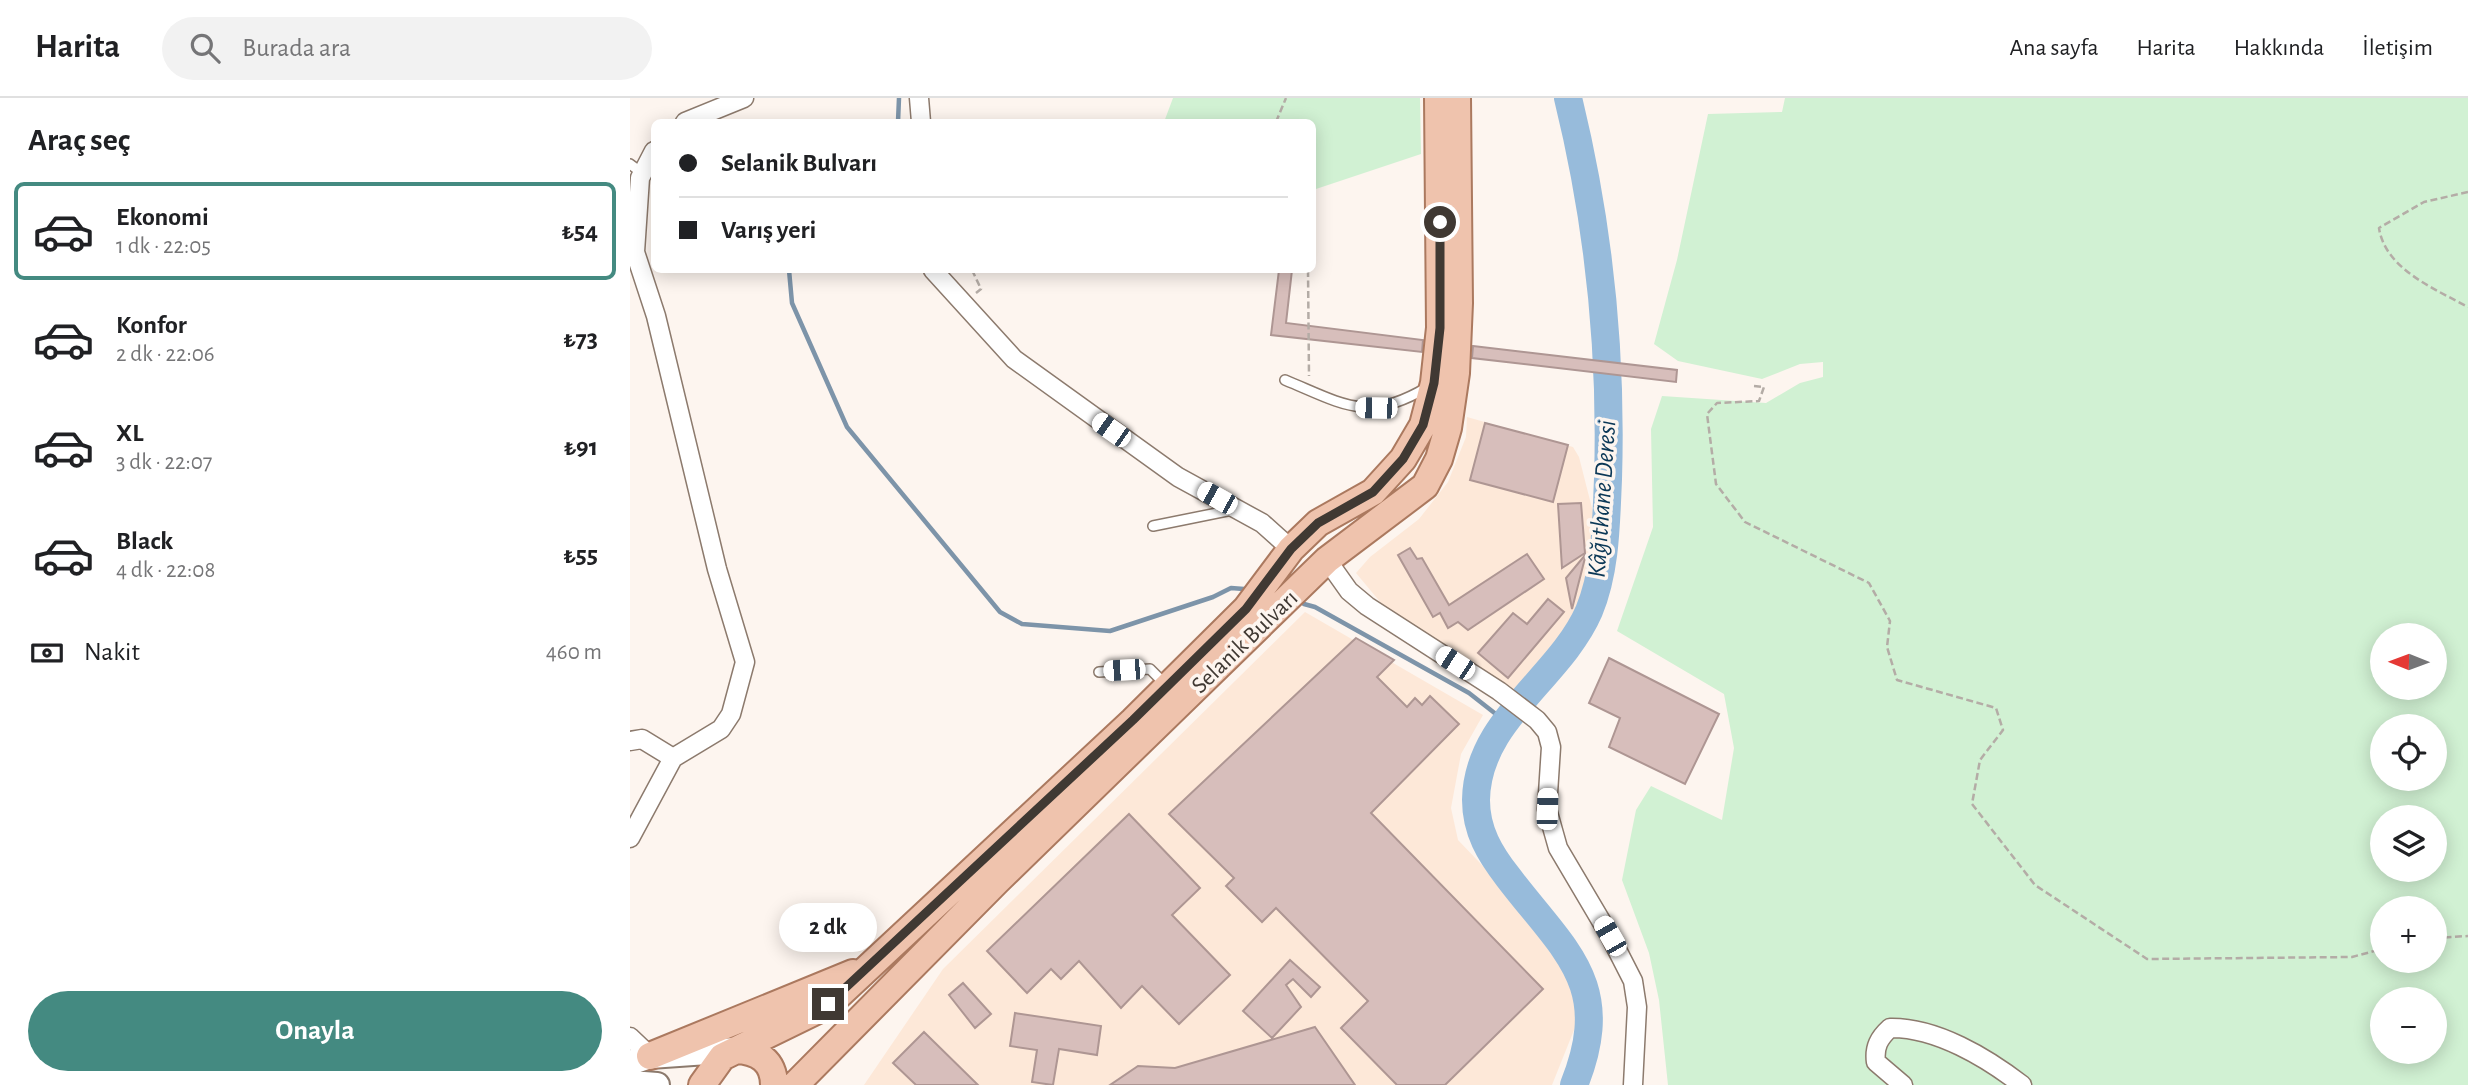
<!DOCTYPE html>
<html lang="tr">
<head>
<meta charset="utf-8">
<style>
  body { margin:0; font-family:"Alegreya Sans",sans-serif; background:#f2f2f2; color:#202124; height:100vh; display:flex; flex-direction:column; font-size:26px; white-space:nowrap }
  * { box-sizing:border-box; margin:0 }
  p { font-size:23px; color:#757577 }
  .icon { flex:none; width:38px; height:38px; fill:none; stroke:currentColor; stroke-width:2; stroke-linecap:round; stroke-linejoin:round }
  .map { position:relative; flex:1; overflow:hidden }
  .side { display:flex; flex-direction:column; background:#fff; width:630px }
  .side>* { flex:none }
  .banner { position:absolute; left:21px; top:21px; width:665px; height:154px; border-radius:10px; box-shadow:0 4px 18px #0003; display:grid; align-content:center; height:154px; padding:0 28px; background:#fff }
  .needle { width:46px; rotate:271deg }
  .buttons { position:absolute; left:1740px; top:525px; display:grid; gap:14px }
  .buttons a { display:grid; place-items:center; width:77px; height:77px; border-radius:50%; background:#fff; box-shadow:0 4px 18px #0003; font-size:35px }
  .end { position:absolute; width:32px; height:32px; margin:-16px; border:9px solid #403933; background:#fff; box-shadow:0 0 0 4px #fff }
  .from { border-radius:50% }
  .bubble { position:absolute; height:49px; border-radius:24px; background:#fff; box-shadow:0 4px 18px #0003; font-size:23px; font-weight:600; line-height:49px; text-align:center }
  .car { position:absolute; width:21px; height:42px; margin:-21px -10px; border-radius:9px; box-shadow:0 0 5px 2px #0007; background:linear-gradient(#fff 24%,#345 0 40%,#fff 0 76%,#345 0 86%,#fff 0) }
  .banner b { display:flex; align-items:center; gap:24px; height:66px; font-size:26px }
  .banner b+b { border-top:2px solid #e0e0e0 }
  .banner i { width:18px; height:18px; background:#202124 }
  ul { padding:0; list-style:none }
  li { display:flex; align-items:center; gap:21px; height:98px; margin:0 14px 10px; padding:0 14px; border:4px solid transparent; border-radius:10px }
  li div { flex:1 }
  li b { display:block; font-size:26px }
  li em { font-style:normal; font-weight:600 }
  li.selected { border-color:#448a81 }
  li>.icon { width:63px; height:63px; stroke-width:1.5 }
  h2 { padding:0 28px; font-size:32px; line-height:84px }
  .pay { display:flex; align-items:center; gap:18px; height:77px; padding:0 28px; font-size:26px }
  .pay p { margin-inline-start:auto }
  .primary-button { display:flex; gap:14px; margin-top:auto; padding:14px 28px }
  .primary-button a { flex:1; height:80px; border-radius:42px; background:#448a81; color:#fff; font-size:28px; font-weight:600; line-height:80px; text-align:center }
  header { display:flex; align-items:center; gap:42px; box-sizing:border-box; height:98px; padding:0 35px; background:#fff; border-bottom:2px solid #e0e0e0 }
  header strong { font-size:33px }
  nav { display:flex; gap:38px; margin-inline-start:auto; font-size:24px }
  .search { width:490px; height:63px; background:#f2f2f2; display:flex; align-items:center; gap:18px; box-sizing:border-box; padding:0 24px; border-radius:38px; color:#757577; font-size:26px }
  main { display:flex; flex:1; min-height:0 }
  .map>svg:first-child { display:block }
</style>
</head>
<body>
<header>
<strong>Harita</strong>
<div class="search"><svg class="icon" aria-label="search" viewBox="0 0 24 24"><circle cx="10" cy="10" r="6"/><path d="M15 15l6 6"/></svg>Burada ara</div>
<nav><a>Ana sayfa</a><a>Harita</a><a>Hakkında</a><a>İletişim</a></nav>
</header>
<main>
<section class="side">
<h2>Araç seç</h2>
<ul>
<li class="selected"><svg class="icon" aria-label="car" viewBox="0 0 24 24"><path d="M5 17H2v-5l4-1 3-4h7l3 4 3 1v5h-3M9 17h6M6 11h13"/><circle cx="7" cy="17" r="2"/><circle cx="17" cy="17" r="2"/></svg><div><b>Ekonomi</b><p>1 dk · 22:05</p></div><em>₺54</em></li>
<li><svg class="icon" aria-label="car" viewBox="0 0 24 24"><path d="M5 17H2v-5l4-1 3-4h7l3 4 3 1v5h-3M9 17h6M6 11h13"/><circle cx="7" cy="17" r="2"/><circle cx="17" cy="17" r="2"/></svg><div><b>Konfor</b><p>2 dk · 22:06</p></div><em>₺73</em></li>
<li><svg class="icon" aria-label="car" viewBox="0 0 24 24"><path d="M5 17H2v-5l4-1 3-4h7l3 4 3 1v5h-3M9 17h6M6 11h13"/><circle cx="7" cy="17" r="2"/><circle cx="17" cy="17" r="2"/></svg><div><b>XL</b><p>3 dk · 22:07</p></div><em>₺91</em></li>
<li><svg class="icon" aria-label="car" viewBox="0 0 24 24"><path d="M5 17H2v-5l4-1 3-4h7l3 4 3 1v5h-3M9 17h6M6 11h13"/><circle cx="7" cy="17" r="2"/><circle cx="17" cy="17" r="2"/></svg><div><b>Black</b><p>4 dk · 22:08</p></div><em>₺55</em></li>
</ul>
<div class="pay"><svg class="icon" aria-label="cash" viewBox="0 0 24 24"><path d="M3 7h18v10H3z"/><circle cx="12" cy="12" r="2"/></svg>Nakit<p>460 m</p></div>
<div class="primary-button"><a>Onayla</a></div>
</section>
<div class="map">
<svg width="1838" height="987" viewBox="0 0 1838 987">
  <rect width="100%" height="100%" fill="#fdf5ef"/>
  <path fill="#fde8d8" d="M837,319L943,349L949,359L964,418L969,451L963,485L945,522L920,557L884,595L751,505L726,475L740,459L789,421L818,384L836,339Z
    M675,514L853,617L831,656L821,710L828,742L873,789L946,890L948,922L922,987H234L313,871Z"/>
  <path fill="#d1f1d3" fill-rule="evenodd" d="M543,0H790L791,56L683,92L682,24H534Z
    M1155,0H1838V987H1038L1029,902L1019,855L992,782L1006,712L1021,688L1092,722L1104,650L1094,596L987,533L1023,429L1021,331L1032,298L1136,305L1170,285L1193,279V264L1170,266L1132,281L1048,263L1024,246L1047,162L1078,16L1152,14ZM1752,537H1804V590H1752ZM1752,628H1804V681H1752ZM1752,719H1804V772H1752ZM1752,810H1804V863H1752ZM1752,901H1804V954H1752Z"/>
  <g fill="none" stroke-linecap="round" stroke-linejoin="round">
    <path stroke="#7d94a9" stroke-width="4.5" d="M268,24L269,0
      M159,172L162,205L217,329L370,514L392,526L480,533L583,499L601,490L614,491
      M674,506L685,509L839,595L876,624"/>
    <path stroke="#97bbdb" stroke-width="28" d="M938,0C969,126 982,252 978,381C976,425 976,472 959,513C930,580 847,622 846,702C846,733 860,756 878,779C934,853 985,885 944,987"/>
  </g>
  <path fill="#d7bebb" stroke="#ae9693" stroke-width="2" d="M649,172H662L656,225L793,242L792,254L641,237Z
    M843,248L1047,272L1046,284L842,260Z
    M855,325L938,347L923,404L840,382Z
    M951,405L955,455L932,470L928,406Z
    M780,450L787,461L792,460L819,507L897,456L914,481L838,532L828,524L818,530L810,515L803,519L768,457Z
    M956,456L942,511L936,480Z
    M918,501L934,514L878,580L848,555L883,515L897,526Z
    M726,540L764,562L747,579L777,609L785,600L792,607L800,598L829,626L741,715L913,891L815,987H767L711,930L738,903L646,810L632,824L596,788L604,780L539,716Z
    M979,560L1089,616L1055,686L979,649L990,620L959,605Z
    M499,716L570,790L542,817L600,877L549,926L512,888L491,910L449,863L431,881L421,871L397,895L357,853Z
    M660,862L690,889L681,899L663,881L656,887L671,909L642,940L613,913Z
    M333,885L361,916L345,930L319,897Z
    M385,915L471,928L467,957L429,951L423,987L402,984L407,952L380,948Z
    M685,929L725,987H480L508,968L545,970Z
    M294,934L348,987H286L263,965Z"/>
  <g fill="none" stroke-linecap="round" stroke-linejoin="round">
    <defs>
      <path id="lane" d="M0,66L12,75
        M655,282C713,306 737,325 796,290
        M523,428L602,412
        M469,574L520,571L536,587"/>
      <path id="street" d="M289,0L291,24
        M55,24L114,0
        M303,172L384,261L548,379L632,425L661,451
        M697,462L719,493L737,508L869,593L907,622L917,634L921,649L917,711L928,750L980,838L1003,883L1007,909L1003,987
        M0,643L12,641L43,660
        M0,740L43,660L91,631L101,616L115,564L87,471L26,218L5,154L10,80L24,53
        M0,939L20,958
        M1273,987L1246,964C1244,949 1249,940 1260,930C1306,929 1357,960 1392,987"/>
      <path id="secondary" d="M0,965L20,958L106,952
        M0,985L27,987"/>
      <path id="primary" d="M106,952C128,953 144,963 144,987
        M20,958L223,875
        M72,987L92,959L198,907L503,623L616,511L661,451L688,425L743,394L773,361L793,327L804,285L810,230L808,0
        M165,987L367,783L697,462L795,388L809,361L818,330L826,275L829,205L827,0"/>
    </defs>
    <use href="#lane" stroke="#8c7a6d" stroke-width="12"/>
    <use href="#street" stroke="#8c7a6d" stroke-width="21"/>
    <use href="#secondary" stroke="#8c7a6d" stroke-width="28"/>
    <use href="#primary" stroke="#ab795f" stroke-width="30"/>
    <path stroke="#b4aca6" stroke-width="2.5" stroke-dasharray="7 3.5" stroke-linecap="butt" d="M646,24L656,0
      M1838,94L1794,104L1749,130C1755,171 1805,191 1838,209
      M342,172L351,191L346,195
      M678,172L679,278
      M1124,288L1134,289L1129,303L1087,305L1077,316L1086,386L1115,424L1239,485L1260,523L1257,549L1267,582L1366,610L1373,632L1350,662L1342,706L1405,787L1517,861L1722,859L1752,851
      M1804,840L1838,838"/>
    <use href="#lane" stroke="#fff" stroke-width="9"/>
    <use href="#street" stroke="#fff" stroke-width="18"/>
    <use href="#secondary" stroke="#fff" stroke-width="24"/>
    <use href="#primary" stroke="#efc3ad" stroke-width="26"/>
  </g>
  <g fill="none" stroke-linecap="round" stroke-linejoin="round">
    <path stroke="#403933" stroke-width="9" d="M198,906L503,622L616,511L661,451L688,425L743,394L773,361L793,327L804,285L810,230V124"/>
  </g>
  <g text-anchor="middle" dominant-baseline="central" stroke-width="7" stroke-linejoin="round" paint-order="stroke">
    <g font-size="24" fill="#403933" stroke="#fdf5ef">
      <text transform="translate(615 544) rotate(-44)">Selanik Bulvarı</text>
    </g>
    <g font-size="26" font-style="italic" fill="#0a3756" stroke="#fdf5ef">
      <text transform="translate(972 401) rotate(-86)">Kâğıthane Deresi</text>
    </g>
  </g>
</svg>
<div class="buttons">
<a><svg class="needle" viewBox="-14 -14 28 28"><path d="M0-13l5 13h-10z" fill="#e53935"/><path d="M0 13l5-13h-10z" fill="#757577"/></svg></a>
<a><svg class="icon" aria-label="locate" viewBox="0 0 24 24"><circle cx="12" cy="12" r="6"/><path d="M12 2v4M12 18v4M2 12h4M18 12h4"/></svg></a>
<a><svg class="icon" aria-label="layers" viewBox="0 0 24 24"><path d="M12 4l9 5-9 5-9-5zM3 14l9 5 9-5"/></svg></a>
<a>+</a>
<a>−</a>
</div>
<i class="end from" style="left:810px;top:124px"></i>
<i class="end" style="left:198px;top:906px"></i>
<div class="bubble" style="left:149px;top:805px;width:98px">2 dk</div>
<i class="car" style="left:746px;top:310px;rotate:271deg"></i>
<i class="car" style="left:481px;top:332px;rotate:305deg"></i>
<i class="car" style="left:587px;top:400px;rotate:299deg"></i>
<i class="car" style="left:825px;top:565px;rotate:303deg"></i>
<i class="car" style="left:494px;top:572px;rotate:267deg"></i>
<i class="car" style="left:917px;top:711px;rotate:2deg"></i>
<i class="car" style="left:980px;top:838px;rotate:330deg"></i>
<div class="banner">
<b><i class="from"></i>Selanik Bulvarı</b>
<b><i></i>Varış yeri</b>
</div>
</div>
</main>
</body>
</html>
